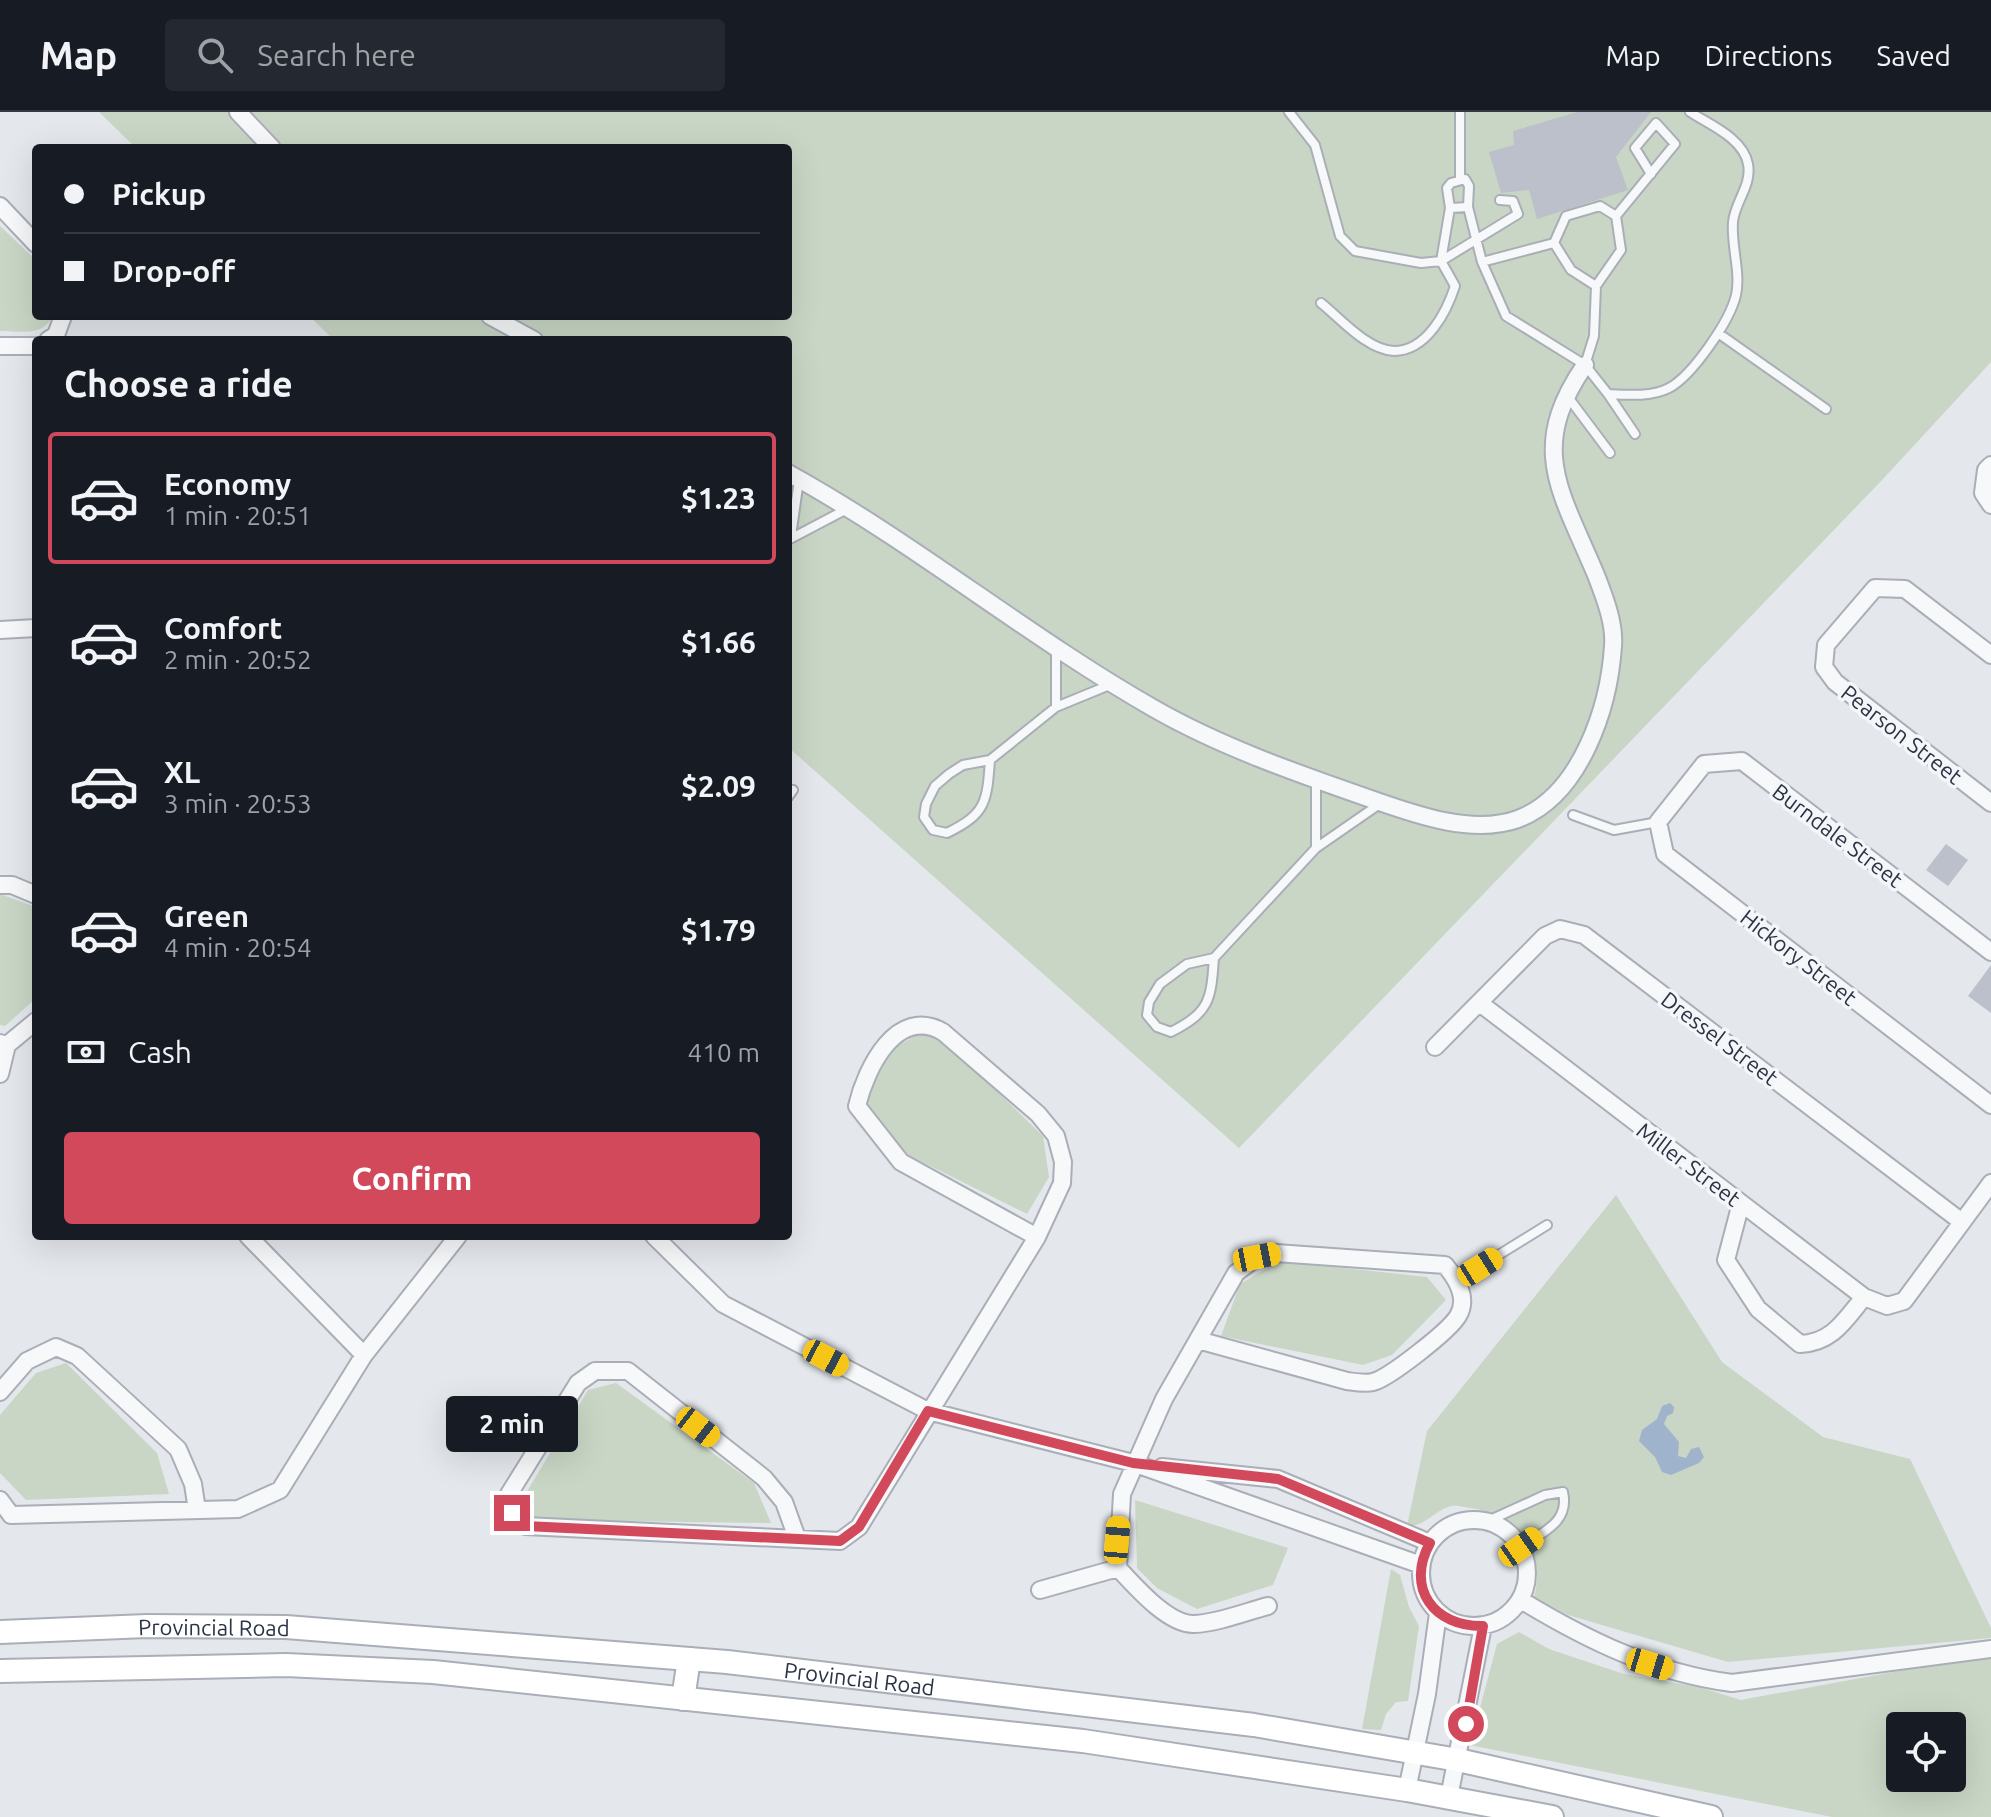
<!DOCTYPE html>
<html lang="en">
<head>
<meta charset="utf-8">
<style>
  body { margin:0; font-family:Ubuntu,sans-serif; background:#242831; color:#f1f3f6; height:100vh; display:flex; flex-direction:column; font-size:30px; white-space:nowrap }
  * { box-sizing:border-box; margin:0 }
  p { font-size:26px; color:#9ea1a6 }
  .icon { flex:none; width:44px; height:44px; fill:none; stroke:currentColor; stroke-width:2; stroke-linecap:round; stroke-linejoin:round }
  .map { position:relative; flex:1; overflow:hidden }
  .panel { position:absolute; left:32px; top:224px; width:760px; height:904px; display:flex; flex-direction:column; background:#171b24; border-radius:8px; box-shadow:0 8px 32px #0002 }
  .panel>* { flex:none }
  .guide { position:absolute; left:32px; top:32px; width:760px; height:176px; border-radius:8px; box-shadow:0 8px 32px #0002; display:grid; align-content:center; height:176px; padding:0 32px; background:#171b24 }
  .tools { position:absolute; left:1886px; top:1600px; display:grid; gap:16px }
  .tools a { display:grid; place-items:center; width:80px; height:80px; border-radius:8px; background:#171b24; box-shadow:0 8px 32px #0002; font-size:40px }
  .end { position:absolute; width:36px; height:36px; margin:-18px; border:10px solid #d1495b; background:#fff; box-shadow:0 0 0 4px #fff }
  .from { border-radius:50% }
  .bubble { position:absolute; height:56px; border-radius:8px; background:#171b24; box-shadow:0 8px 32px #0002; font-size:26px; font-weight:700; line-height:56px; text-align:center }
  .car { position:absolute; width:24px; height:48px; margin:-24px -12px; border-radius:10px; box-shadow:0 0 6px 2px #0007; background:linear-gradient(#f5c518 24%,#345 0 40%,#f5c518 0 76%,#345 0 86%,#f5c518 0) }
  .guide b { display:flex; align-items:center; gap:28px; height:76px; font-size:30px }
  .guide b+b { border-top:2px solid #363941 }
  .guide i { width:20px; height:20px; background:#f1f3f6 }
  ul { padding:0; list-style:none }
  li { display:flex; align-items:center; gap:24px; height:132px; margin:0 16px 12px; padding:0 16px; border:4px solid transparent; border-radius:8px }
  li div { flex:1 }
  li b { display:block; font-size:30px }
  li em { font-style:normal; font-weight:700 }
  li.selected { border-color:#d1495b }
  li>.icon { width:72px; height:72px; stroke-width:1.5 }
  h2 { padding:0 32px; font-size:36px; line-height:96px }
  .pay { display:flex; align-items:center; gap:20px; height:88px; padding:0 32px; font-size:30px }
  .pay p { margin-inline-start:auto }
  .action { display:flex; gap:16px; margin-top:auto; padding:16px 32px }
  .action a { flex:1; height:92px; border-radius:8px; background:#d1495b; color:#fff; font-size:32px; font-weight:700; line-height:92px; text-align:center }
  header { display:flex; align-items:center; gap:48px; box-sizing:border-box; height:112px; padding:0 40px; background:#171b24; border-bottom:2px solid #363941 }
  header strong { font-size:38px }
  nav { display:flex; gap:44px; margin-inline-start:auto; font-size:28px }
  .search { width:560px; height:72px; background:#242831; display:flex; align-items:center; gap:20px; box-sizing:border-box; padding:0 28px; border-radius:8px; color:#9ea1a6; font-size:30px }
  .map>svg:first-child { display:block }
</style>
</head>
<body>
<header>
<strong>Map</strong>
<div class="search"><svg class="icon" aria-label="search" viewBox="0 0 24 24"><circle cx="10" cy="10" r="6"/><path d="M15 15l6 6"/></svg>Search here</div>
<nav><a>Map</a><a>Directions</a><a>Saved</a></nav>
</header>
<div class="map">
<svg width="1991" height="1705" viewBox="0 0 1991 1705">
  <rect width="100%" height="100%" fill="#e4e7ec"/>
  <path fill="#c9d6c5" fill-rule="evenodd" d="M99,0H1991V250L1883,367L1239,1036L788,635V228H334L309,204H788V36H136Z
    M0,114L36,148V204H52C44,225 19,219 0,219Z
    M0,782L36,795V886L5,914L0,913Z
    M918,922L941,925L1043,1024L1049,1065L1027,1102L906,1042L866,996L883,943Z
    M1616,1083L1722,1250L1823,1325L1910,1347L1991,1516V1526L1728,1550L1568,1503L1534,1485C1547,1440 1514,1402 1471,1396C1466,1396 1457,1393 1452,1394C1435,1397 1426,1415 1407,1414L1427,1319Z
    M1279,1149L1427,1165L1446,1188L1392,1243L1363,1253L1221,1224L1240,1172Z
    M66,1251L157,1341L169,1382L26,1388L0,1361V1303L36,1261Z
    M616,1271L754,1371L771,1411L534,1408L520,1391L588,1278Z
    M1135,1388L1288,1436L1273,1473L1197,1497L1157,1476L1137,1456Z
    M1391,1457L1400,1463L1409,1495L1419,1514L1408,1589L1396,1590L1386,1602L1381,1618L1362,1617Z
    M1519,1520L1549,1537L1624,1562L1699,1575L1741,1588L1991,1542V1705H1832L1470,1633L1497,1532ZM1900,1614H1952V1666H1900Z"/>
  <path fill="#9fb4cc" d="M1670,1291L1674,1295L1673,1301L1667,1304L1664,1312L1679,1330L1678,1344L1686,1346L1691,1337L1699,1335L1704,1345L1699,1351L1671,1363L1662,1360L1655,1345L1639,1329L1642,1318L1657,1307L1662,1294Z"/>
  <path fill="#bbc0ca" d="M1577,0H1651L1616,45L1628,78L1537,107L1529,78L1501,81L1489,40L1514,33L1513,19Z
    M1946,732L1968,748L1948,774L1926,758Z
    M1991,853V901L1968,884Z"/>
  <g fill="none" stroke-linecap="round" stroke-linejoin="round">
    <defs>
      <path id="lane" d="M1289,0L1315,33L1340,124L1355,139L1421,151L1441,149L1518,102L1513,89L1500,88
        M1460,0V67
        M1450,96L1447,76L1451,71L1465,67L1469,74L1468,95L1482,150L1506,204L1585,253L1608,282C1627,283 1652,285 1669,276C1692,264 1730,209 1736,183C1741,160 1731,134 1733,110C1735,89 1752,74 1748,52C1743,26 1710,13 1690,0
        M1616,104L1675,32L1656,11L1635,36L1651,62
        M1482,150L1554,131
        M1321,191C1340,206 1367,238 1394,239C1427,239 1447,199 1455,174L1441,149L1450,96L1468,95
        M1718,221L1826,297
        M1585,253L1594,224L1596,174L1621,138L1616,104L1600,94L1566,104L1554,131L1571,158L1596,174
        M1608,282L1635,322
        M1568,285L1610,341
        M791,424L799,368
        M788,428L847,397
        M1056,595V536
        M990,648C987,690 986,702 947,721L933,718L924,705L926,692L935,674L949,662L963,653L990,648L1056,595L1112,572
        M1316,669V736L1381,691
        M788,685L793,678
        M1573,703L1614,718L1658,710
        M1214,846C1211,888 1210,900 1171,920L1157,915L1147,903L1149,890L1160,872L1187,852L1214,846L1316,736
        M1458,1168L1547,1113
        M1488,1409L1545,1383L1563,1380C1570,1410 1543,1420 1521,1435"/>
      <path id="street" d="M238,0L272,36
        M0,94L36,132
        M490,204L534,228
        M48,228L56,223L63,204
        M0,234H36
        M1991,353L1986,358L1983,381L1991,393
        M788,361C915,431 1027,524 1153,596C1219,634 1296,661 1368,686C1411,701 1471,724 1518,707C1581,683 1609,595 1613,534C1615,511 1604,484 1596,463C1561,379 1527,337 1585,253
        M0,518L36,516
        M1991,543L1905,477L1875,476L1826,533L1824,555L1835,570L1991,691
        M0,773H12L36,783
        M1991,840L1742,649L1704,652L1658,710L1665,742L1991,993
        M1481,892L1864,1185L1887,1194L1904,1189
        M0,931L7,933L36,909
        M1435,935L1545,824L1560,817L1584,823L1962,1110
        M0,962L7,933
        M1741,1091L1726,1148L1758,1197L1800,1232C1832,1231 1845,1208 1864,1185
        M248,1124L364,1243
        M654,1124L723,1192L928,1299L1133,1351L1421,1453
        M1904,1189L1991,1071
        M1198,1228L1347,1269C1355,1270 1365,1272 1373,1270C1389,1266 1449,1219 1458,1204C1469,1186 1456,1166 1445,1153L1276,1141L1257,1145L1236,1161L1164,1287L1122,1382L1118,1456C1134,1473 1168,1513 1194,1512C1218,1511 1245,1500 1268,1494
        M0,1280L27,1249L56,1235L77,1244L178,1337L193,1372L197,1398
        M1162,1355L1278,1367L1430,1431
        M0,1388L11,1403L238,1397L280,1378L364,1243L458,1124
        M1421 1461a53 53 0 1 1 106 0a53 53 0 1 1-106 0Z
        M797,1426L784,1390L764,1366L628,1259H595L578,1271L509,1382L512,1401L525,1414L840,1429L859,1415L1037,1125L1062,1071L1063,1050L1056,1024L1038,1002L943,920C897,893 866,956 857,994L901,1050L1037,1125
        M1040,1478L1118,1456
        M1521,1488C1587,1528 1654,1561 1732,1571L1991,1537
        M1407,1678L1427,1582L1438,1501
        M1449,1685L1483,1514"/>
      <g id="secondary">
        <path id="s1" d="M0,1520L147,1514L286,1515L727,1550L1254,1613L1458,1648L1711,1705"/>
        <path d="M0,1559L286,1553L433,1560L1083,1629L1407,1678L1552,1705"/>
        <path d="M683,1587L689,1547"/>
      </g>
    </defs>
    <use href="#lane" stroke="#a9aeb7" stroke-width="12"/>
    <use href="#street" stroke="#a9aeb7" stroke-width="20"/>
    <use href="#secondary" stroke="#a9aeb7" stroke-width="26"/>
    <use href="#lane" stroke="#f7f8fa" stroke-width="8"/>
    <use href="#street" stroke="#f7f8fa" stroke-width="16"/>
    <use href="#secondary" stroke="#fff" stroke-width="22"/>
  </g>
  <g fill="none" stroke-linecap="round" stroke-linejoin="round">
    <path stroke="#d1495b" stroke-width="10" d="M512,1401L525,1414L840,1429L859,1415L928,1299L1133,1351L1278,1367L1430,1431C1405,1476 1434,1515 1483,1514L1466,1612"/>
  </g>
  <g text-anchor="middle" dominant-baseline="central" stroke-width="7" stroke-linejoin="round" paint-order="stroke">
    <g font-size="22" fill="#2b3445" stroke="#f4f6f9">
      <text transform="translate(1902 622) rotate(38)">Pearson Street</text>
      <text transform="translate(1838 723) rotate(37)">Burndale Street</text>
      <text transform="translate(1799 845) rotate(38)">Hickory Street</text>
      <text transform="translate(1720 926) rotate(37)">Dressel Street</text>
      <text transform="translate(1689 1052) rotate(37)">Miller Street</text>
      <text stroke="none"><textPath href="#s1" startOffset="214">Provincial Road</textPath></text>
      <text stroke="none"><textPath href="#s1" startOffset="862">Provincial Road</textPath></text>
    </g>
  </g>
</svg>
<div class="tools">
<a><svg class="icon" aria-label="locate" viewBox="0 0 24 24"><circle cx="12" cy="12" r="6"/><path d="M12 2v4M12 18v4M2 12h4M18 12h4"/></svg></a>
</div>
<i class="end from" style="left:1466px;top:1612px"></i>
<i class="end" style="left:512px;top:1401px"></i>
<div class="bubble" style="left:446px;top:1284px;width:132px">2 min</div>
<i class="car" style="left:1257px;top:1145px;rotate:79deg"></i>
<i class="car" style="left:1480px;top:1155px;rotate:58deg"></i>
<i class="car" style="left:826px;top:1246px;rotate:118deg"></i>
<i class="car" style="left:698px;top:1315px;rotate:128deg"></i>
<i class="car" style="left:1117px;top:1428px;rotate:5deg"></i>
<i class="car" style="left:1521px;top:1435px;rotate:55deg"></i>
<i class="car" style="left:1650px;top:1552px;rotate:107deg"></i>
<div class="guide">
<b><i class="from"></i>Pickup</b>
<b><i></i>Drop-off</b>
</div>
<section class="panel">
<h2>Choose a ride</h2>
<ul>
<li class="selected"><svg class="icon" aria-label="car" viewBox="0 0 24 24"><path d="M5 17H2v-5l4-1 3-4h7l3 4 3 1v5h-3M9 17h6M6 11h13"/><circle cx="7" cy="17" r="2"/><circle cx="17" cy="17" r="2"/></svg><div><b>Economy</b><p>1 min · 20:51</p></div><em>$1.23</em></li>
<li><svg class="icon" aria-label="car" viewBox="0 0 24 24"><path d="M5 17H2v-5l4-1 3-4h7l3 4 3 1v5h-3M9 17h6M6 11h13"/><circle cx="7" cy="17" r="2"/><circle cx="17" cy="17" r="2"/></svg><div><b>Comfort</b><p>2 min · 20:52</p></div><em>$1.66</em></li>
<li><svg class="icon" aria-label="car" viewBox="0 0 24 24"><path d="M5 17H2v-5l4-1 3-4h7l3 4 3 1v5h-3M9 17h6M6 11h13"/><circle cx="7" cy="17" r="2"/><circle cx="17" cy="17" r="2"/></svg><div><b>XL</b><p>3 min · 20:53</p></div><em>$2.09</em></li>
<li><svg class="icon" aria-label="car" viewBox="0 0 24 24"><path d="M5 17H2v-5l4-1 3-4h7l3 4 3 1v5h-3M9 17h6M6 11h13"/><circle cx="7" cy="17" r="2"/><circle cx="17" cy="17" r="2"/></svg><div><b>Green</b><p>4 min · 20:54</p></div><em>$1.79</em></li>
</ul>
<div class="pay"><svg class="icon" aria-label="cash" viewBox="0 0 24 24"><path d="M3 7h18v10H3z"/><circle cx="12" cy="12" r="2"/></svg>Cash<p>410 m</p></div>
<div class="action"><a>Confirm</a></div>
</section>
</div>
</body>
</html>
